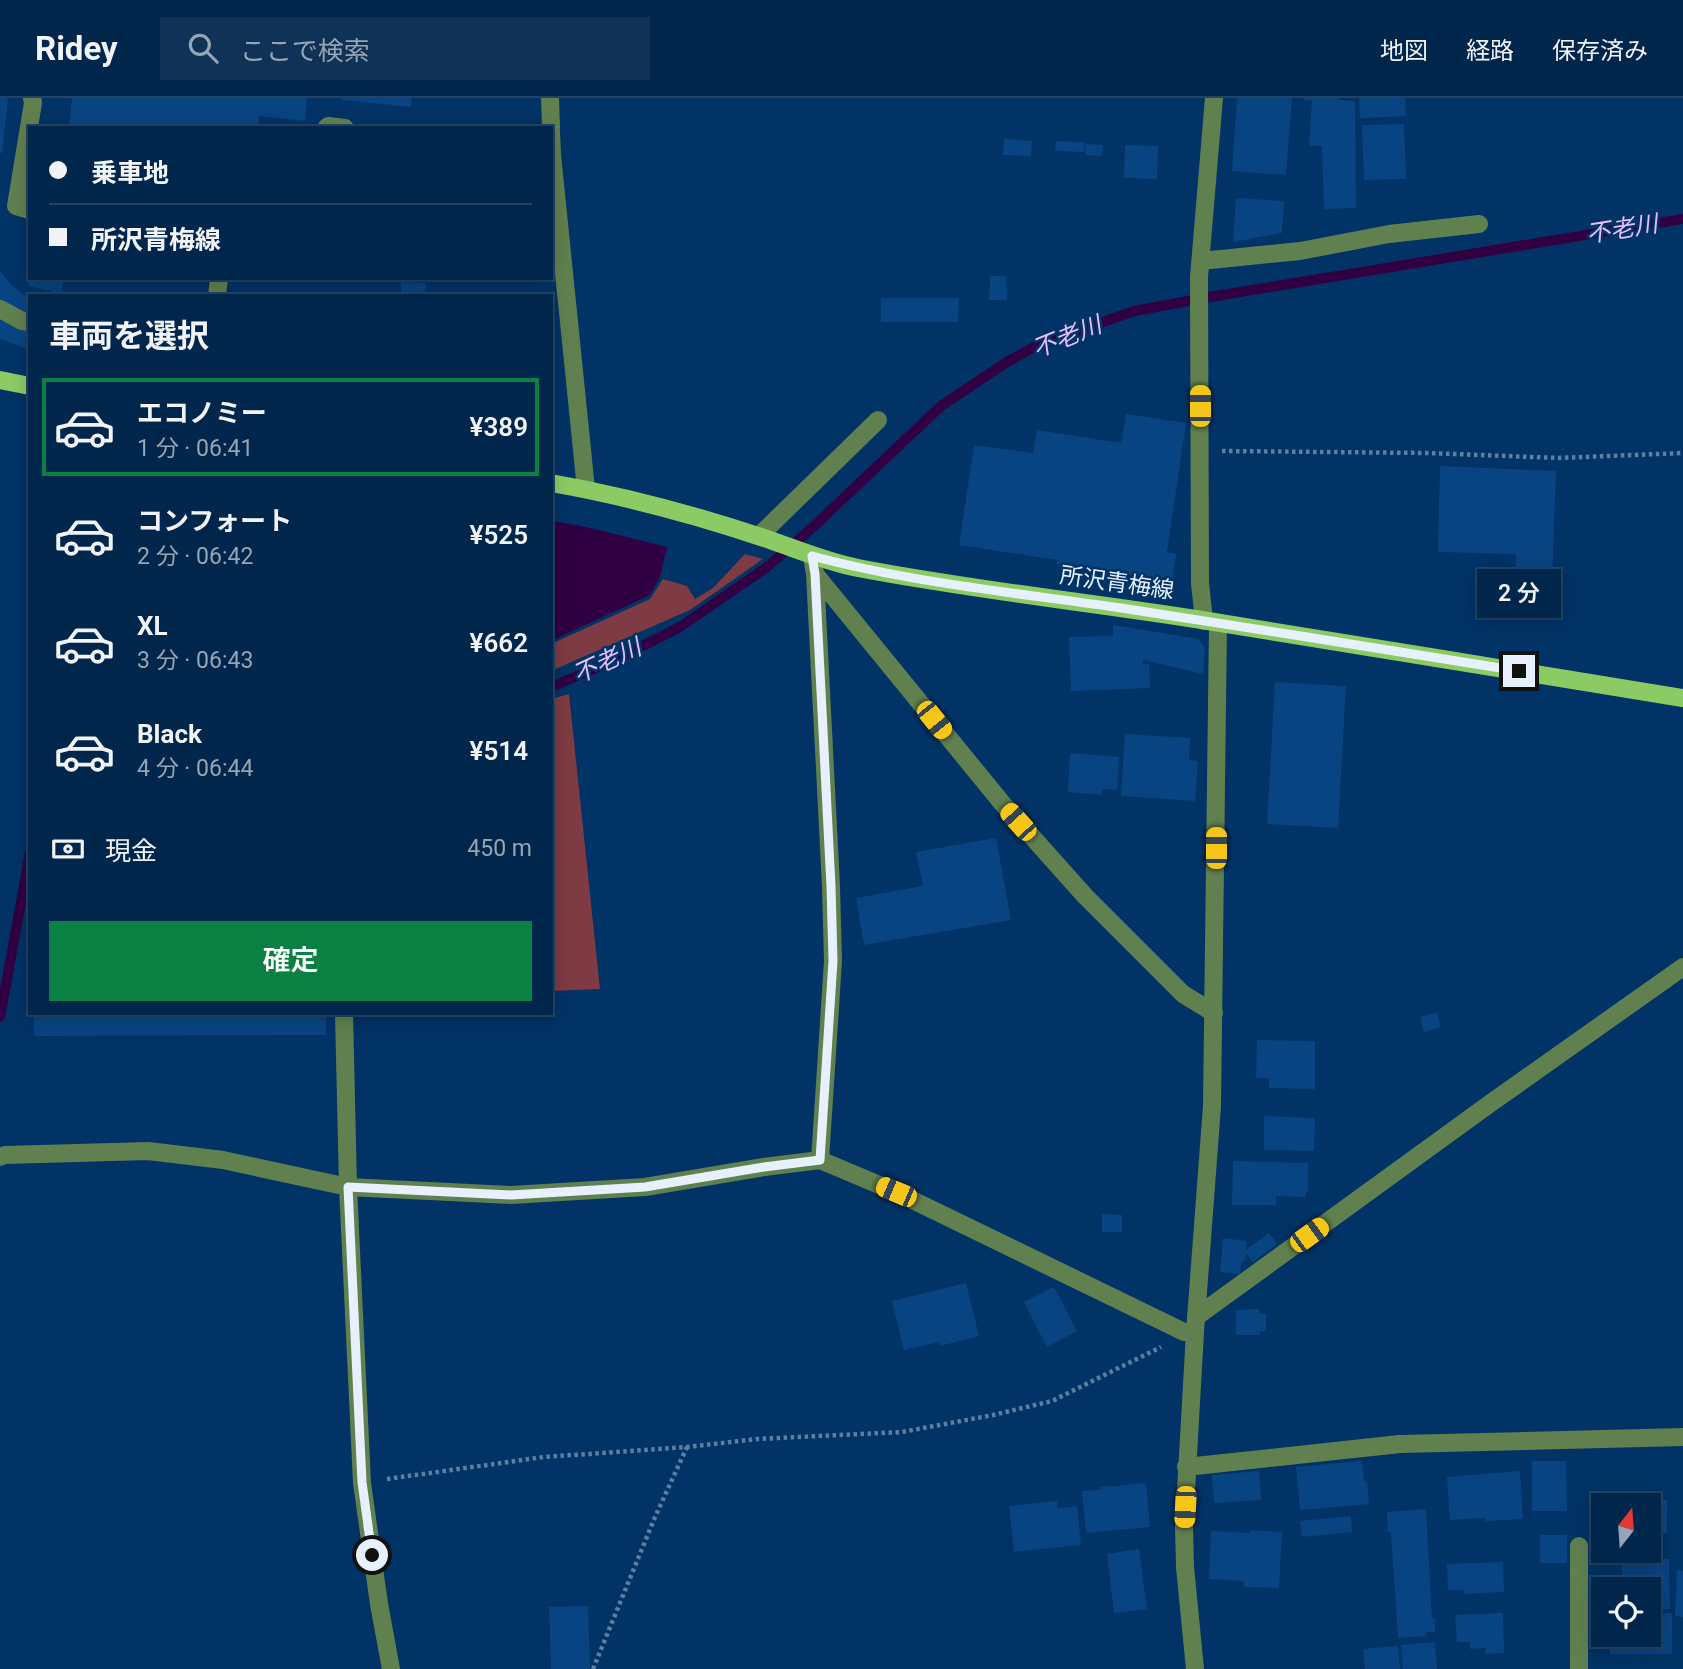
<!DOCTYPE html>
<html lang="ja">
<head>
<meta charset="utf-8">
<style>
  body { margin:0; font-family:Roboto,"Noto Sans JP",sans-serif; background:#0f3256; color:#f1f3f6; height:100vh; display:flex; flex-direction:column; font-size:26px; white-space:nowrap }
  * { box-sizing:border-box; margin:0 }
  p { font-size:23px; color:#96a5b5 }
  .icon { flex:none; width:38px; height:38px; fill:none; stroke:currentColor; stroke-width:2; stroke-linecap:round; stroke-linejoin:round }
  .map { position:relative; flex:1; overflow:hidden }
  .sheet { position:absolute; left:28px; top:196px; width:525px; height:721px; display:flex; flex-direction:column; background:#01264c; border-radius:0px; box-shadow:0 4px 18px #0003,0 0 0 2px #234364 }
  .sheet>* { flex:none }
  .guide { position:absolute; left:28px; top:28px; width:525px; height:154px; border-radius:0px; box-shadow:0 4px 18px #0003,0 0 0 2px #234364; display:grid; align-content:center; height:154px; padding:0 21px; background:#01264c }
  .needle { width:46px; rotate:17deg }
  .tools { position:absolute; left:1591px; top:1395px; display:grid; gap:14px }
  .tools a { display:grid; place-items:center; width:70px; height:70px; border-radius:0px; background:#01264c; box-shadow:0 4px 18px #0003,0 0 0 2px #234364; font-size:35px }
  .end { position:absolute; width:32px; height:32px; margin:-16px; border:9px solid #e7f1fe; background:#111; box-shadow:0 0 0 4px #111 }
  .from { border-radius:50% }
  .bubble { position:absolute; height:49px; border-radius:0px; background:#01264c; box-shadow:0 4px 18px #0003,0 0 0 2px #234364; font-size:23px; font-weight:600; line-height:49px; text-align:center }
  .car { position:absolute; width:21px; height:42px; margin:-21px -10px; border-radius:9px; box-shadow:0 0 5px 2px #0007; background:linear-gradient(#f5c518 24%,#345 0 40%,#f5c518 0 76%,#345 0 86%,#f5c518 0) }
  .guide b { display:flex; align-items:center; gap:24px; height:66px; font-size:26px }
  .guide b+b { border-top:2px solid #234364 }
  .guide i { width:18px; height:18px; background:#f1f3f6 }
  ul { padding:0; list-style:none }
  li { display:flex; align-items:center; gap:21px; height:98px; margin:0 14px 10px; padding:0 7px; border:4px solid transparent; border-radius:0px }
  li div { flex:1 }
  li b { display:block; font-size:26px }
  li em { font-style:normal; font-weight:600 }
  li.current { border-color:#0b8043 }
  li>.icon { width:63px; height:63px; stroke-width:1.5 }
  h2 { padding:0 21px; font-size:32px; line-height:84px }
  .pay { display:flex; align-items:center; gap:18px; height:77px; padding:0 21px; font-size:26px }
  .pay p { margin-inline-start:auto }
  .primary-button { display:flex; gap:14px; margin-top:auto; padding:14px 21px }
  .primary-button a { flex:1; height:80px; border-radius:0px; background:#0b8043; color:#fff; font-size:28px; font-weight:600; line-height:80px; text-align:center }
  header { display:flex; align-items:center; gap:42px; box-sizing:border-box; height:98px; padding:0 35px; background:#01264c; border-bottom:2px solid #234364 }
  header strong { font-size:33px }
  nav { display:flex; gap:38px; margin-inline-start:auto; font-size:24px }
  .search { width:490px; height:63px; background:#0f3256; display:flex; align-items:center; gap:18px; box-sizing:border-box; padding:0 24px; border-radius:0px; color:#96a5b5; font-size:26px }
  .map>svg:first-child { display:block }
</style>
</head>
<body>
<header>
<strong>Ridey</strong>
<div class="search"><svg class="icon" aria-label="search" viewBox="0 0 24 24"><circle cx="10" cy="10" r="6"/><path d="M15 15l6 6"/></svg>ここで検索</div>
<nav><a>地図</a><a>経路</a><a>保存済み</a></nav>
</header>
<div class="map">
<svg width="1683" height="1571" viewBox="0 0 1683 1571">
  <rect width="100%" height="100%" fill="#013366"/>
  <path fill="#7e3b43" d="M745,456L763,461L690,512L551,573V546L650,501L663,481L687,488L695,501L713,490Z
    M569,596L600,891L551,893V601Z"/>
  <path fill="#300042" d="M551,423L582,428L667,449L660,479L650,497L551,543Z"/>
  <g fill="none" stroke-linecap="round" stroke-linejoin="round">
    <path stroke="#300042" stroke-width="10" d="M551,589L615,562L680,529L767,469L813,429L941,308L1007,264L1036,248L1134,213L1216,198L1683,121
      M0,919L30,755"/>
  </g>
  <path fill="#094482" d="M0,0H8L2,55H0Z
    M72,0H307L305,23L259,18L258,30H69Z
    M342,0H412L411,9L342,2Z
    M1237,0H1292L1286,77L1232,73Z
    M1304,0H1339V2L1355,3L1356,110L1324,111L1322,48H1309L1312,3L1304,2Z
    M1359,0H1405L1406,18L1360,20Z
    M1404,26L1406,81L1364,82L1362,27Z
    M1004,41L1032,43L1031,58L1003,57Z
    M1056,43L1085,44L1084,54L1055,53Z
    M1086,46L1103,47L1102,58L1085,57Z
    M1125,47L1158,48L1157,81L1124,80Z
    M1236,100L1284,103L1282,135L1233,144Z
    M0,172L11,187L22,196L30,199V252L0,241Z
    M990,178H1006L1007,202H989Z
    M30,180H64L61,192L79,198H51L52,193L28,188Z
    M401,184L426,185L425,198H401Z
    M881,200H959L958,224H881Z
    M1126,316L1186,325L1167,454L1176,456L1172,484L1057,466L1058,462L959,447L974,347L1033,355L1037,332L1121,345Z
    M1440,368L1556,373L1552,482L1516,481V456L1438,454Z
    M1113,527L1199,541L1205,551L1203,576L1143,562V566H1149L1150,590L1071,593L1069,539L1113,538Z
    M1275,584L1346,588L1338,730L1267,726Z
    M1125,636L1190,640L1189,662L1198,663L1195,703L1121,698Z
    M1070,655L1119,659L1117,692L1102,691V697L1068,694Z
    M996,740L1011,822L864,847L856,800L923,788L916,754Z
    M1437,914L1441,929L1424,934L1420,919Z
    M34,915H326V937L34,938Z
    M1257,942L1315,943V991L1269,990V980H1256Z
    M1264,1018L1315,1020L1314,1053L1264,1052Z
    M1233,1063L1308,1065V1093H1306V1099L1276,1098V1107H1232Z
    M1102,1116L1122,1117V1134H1102Z
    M1269,1135L1277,1146L1253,1164L1246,1155L1245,1162L1241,1166L1240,1176L1220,1174L1223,1140L1247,1143L1246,1152Z
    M966,1185L979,1238L940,1248L939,1244L904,1252L892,1203Z
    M1054,1189L1077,1233L1047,1249L1024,1204Z
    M1259,1211V1216H1266V1233H1260V1237H1236V1212Z
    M1362,1363L1364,1384L1367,1383L1369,1406L1300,1412L1296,1369Z
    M1532,1363H1566L1567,1413H1532Z
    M1259,1373L1261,1402L1214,1405L1212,1377Z
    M1520,1373L1523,1421L1485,1423V1420L1450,1422L1447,1379Z
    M1146,1385L1150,1429L1086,1435L1082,1393L1101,1392V1389Z
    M1620,1401L1667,1402V1435H1648V1407H1620Z
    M1057,1403L1058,1410L1077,1408L1081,1447L1014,1454L1009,1408Z
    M1426,1411L1432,1520H1435V1534H1426V1538L1398,1540L1391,1434H1388L1387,1414Z
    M1351,1418L1352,1434L1302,1439L1300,1423Z
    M1250,1432L1282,1434L1279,1490L1244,1489V1483L1209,1481L1211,1433L1250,1435Z
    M1540,1437H1567V1465H1540Z
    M1139,1451L1147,1511L1114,1515L1107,1456Z
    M1622,1460L1669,1461L1670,1511H1648V1491H1622Z
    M1503,1464L1504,1494L1464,1496L1463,1492H1448L1447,1466Z
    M1677,1472L1683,1473V1519L1675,1518Z
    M588,1508L590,1571H551L549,1509Z
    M1503,1515L1504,1555L1485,1556V1550L1470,1551V1544H1457L1455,1517Z
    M1648,1515H1672V1556H1610V1536H1648Z
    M1435,1544L1437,1571H1403L1401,1547Z
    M1398,1548L1400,1571H1365L1363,1551Z"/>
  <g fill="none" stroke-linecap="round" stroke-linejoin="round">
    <path stroke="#5d7fa3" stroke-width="4.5" stroke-dasharray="3.5 3.5" stroke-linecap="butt" d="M1222,353L1428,355L1558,360L1683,355
      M387,1381L544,1359L687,1349L757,1341L902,1334L993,1317L1052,1303L1161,1249
      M593,1571L655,1419L687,1349"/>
    <path stroke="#61804f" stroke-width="18" d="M550,0L551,30
      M326,30L328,28L345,30
      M551,33L552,57L586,391
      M30,112L16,108L33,5L32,0
      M1201,163L1300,153L1389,136L1479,126
      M217,198L219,180
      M0,211L22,223L30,224
      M759,438L878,322
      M812,458L815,476L831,788L833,863L820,1062
      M815,476L1002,705L1085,798L1183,896L1214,915
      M1204,523L1200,485L1199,179L1214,0
      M344,915L348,1089L362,1385L379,1506L391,1571
      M0,1059L5,1057L148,1053L223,1062L348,1089L511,1097L645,1089L764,1069L820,1062L896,1094L1184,1234H1195
      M1196,1219L1488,1007L1683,869
      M1186,1369L1400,1346L1683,1339
      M1195,1571L1185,1469L1184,1428L1195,1234L1212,1008L1218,525
      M1579,1571V1448"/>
    <path stroke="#8ccb63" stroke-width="18" d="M0,282L30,288
      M551,385C625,398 699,418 770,442C799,452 827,464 858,470C972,492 1088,504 1202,522C1362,548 1523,574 1683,600"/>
  </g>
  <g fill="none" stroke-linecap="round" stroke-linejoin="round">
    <path stroke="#e7f1fe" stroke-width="9" d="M372,1457L362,1384L348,1089L511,1097L645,1089L764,1069L820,1062L833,863L831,788L815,476L812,458C913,485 1018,495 1121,510C1254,530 1386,552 1519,573"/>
  </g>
  <g text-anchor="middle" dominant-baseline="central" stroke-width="5" stroke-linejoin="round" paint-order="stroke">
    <g font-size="23" fill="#e7f1fe" stroke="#013366">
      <text transform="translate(1117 485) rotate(8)">所沢青梅線</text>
    </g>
    <g font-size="24" font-style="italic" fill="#e6bff9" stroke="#013366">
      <text transform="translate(1622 131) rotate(-9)">不老川</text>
      <text transform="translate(1067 239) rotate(-22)">不老川</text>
      <text transform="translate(607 563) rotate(-25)">不老川</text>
    </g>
  </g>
</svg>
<div class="tools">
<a><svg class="needle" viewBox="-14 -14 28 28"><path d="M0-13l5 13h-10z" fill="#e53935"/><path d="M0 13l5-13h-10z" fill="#96a5b5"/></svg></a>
<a><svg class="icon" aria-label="locate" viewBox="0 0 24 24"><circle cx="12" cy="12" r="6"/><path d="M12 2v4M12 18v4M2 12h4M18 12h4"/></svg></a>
</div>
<i class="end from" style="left:372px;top:1457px"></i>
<i class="end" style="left:1519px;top:573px"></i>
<div class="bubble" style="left:1477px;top:471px;width:84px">2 分</div>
<i class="car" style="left:1200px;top:308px;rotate:0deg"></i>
<i class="car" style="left:934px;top:622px;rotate:141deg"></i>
<i class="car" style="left:1018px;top:724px;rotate:318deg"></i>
<i class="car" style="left:1216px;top:750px;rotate:0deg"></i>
<i class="car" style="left:896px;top:1094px;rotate:293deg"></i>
<i class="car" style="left:1309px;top:1137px;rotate:54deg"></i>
<i class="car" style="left:1185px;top:1409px;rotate:183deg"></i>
<div class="guide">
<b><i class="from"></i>乗車地</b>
<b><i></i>所沢青梅線</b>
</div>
<section class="sheet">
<h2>車両を選択</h2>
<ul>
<li class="current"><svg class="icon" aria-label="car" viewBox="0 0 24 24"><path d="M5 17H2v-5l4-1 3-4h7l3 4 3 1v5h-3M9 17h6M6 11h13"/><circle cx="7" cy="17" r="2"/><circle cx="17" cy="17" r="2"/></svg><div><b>エコノミー</b><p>1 分 · 06:41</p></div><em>¥389</em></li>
<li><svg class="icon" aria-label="car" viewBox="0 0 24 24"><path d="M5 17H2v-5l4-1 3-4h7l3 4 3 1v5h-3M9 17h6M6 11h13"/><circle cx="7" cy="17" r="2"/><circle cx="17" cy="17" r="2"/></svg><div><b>コンフォート</b><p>2 分 · 06:42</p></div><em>¥525</em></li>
<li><svg class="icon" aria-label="car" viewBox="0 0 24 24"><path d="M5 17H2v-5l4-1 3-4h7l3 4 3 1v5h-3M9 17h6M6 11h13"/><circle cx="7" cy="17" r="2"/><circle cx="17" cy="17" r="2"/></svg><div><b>XL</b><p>3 分 · 06:43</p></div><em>¥662</em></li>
<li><svg class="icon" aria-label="car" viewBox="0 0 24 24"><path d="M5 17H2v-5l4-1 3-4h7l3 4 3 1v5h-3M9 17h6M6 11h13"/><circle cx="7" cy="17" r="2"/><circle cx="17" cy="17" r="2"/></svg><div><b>Black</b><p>4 分 · 06:44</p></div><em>¥514</em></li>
</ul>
<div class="pay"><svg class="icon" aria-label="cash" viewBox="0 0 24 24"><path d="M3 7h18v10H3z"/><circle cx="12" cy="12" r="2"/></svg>現金<p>450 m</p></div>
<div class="primary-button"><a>確定</a></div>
</section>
</div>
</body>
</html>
